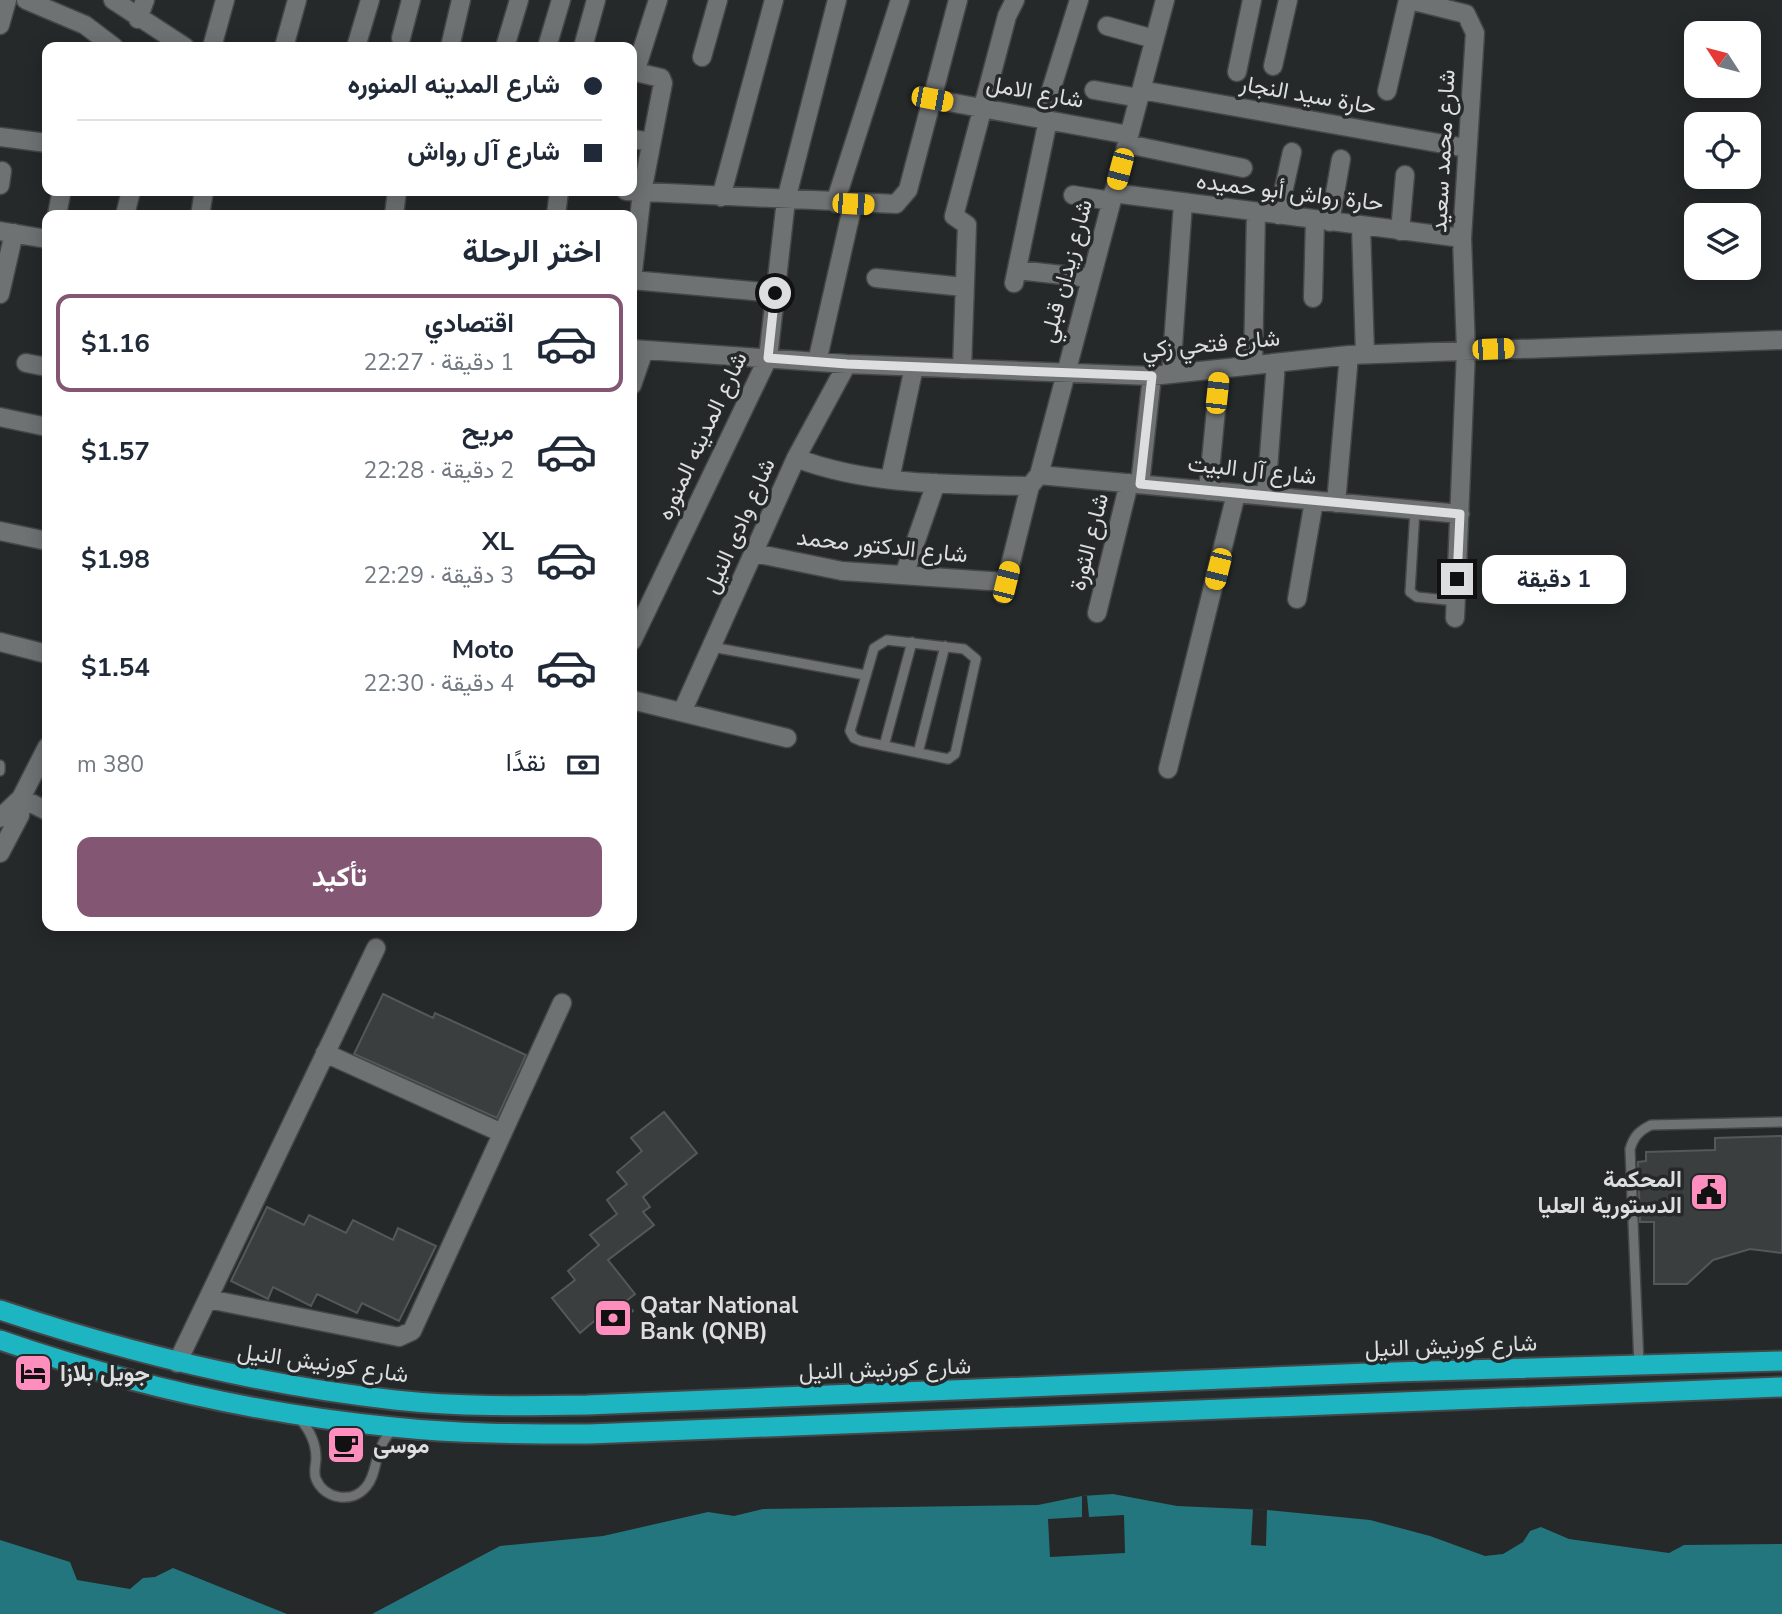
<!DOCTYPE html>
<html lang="ar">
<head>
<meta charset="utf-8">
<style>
  body { margin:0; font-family:"Nunito Sans",Vazirmatn,sans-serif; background:#f6f6f7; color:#1f2937; direction:rtl; height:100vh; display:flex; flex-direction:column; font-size:26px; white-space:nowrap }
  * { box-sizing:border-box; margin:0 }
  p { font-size:23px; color:#747a83 }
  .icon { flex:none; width:38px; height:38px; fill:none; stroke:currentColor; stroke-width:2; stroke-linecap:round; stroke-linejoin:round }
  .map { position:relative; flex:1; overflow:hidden; direction:ltr }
  .details { position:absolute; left:42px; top:210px; width:595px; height:721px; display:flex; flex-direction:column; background:#fff; border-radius:14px; box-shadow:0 4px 18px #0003; direction:rtl }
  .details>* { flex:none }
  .hud { position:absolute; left:42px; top:42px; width:595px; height:154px; border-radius:14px; box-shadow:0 4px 18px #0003; direction:rtl; display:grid; align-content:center; height:154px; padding:0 35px; background:#fff }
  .needle { width:46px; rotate:306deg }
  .tools { position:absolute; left:1684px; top:21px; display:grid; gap:14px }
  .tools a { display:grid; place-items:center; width:77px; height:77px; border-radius:14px; background:#fff; box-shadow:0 4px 18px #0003; font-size:35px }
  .end { position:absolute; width:32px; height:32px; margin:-16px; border:9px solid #dcdedf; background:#111; box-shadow:0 0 0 4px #111 }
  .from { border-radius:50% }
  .bubble { position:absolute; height:49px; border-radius:14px; background:#fff; box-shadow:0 4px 18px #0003; font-size:23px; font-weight:700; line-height:49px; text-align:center; direction:rtl }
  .car { position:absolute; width:21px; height:42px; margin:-21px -10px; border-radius:9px; box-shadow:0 0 5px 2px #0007; background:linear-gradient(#f5c518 24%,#345 0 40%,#f5c518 0 76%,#345 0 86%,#f5c518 0) }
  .hud b { display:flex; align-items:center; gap:24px; height:66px; font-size:26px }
  .hud b+b { border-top:2px solid #e0e1e3 }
  .hud i { width:18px; height:18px; background:#1f2937 }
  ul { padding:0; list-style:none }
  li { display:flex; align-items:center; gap:21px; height:98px; margin:0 14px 10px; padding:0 21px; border:4px solid transparent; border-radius:14px }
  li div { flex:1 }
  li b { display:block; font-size:26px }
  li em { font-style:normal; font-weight:700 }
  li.current { border-color:#835673 }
  li>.icon { width:63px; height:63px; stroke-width:1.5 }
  h2 { padding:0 35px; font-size:32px; line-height:84px }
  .pay { display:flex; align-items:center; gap:18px; height:77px; padding:0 35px; font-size:26px }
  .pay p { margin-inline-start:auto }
  .cta { display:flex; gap:14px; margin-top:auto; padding:14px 35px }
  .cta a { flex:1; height:80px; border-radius:14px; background:#835673; color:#fff; font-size:28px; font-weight:700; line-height:80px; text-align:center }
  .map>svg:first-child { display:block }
</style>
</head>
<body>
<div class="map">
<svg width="1782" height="1614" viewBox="0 0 1782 1614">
  <rect width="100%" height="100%" fill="#252929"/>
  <path fill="#24767e" d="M1113,1494L1177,1506L1267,1510L1370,1520L1430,1536L1485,1556L1503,1554L1523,1542L1530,1531L1541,1527L1569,1539L1669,1553L1684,1545L1782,1544V1614H372L500,1546L603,1536L708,1512L734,1516L763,1509L1038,1505L1082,1496Z
    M0,1540L70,1562L77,1580L130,1589L143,1578L155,1577L173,1568L287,1614H0Z"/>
  <path fill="#252929" d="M1082,1496H1087L1089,1517L1124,1515L1125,1553L1050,1557L1048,1519L1082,1517Z
    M1253,1509L1267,1510L1266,1546L1251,1545Z"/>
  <path fill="#3b3e3f" stroke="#545858" stroke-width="2" d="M383,994L433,1018L435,1013L526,1055L497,1118L354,1054Z
    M664,1112L697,1153L643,1197L650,1207L643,1212L654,1225L608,1260L635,1294L625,1302L633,1311L616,1325L606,1311L580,1333L552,1298L575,1280L568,1271L599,1245L590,1235L617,1214L607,1200L627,1184L617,1172L642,1151L631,1138Z
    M1782,1136V1253L1750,1249L1713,1260L1687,1284H1654V1222H1640L1638,1162L1646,1161V1152L1715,1150V1138Z
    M267,1207L304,1225L309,1215L346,1233L353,1220L393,1240L398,1228L436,1246L399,1321L362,1303L357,1313L317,1294L311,1306L273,1287L268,1299L231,1281Z"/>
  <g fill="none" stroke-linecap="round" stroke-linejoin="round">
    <defs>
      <path id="service" d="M1415,510L1410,592L1417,597L1456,601
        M887,640L964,649L976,659L955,754L948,759L861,741L854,738L850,731L874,648Z
        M712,647L865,675
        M884,746L912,642
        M918,753L945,646
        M0,765V771
        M1639,1365L1630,1149C1634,1136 1639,1131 1651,1125L1782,1122
        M299,1418C309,1429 316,1443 316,1458C316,1465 313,1472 316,1479C324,1499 352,1504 366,1487C379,1472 372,1451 393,1429"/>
      <path id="minor" d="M26,0L85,25L114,47
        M113,0L185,47
        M1410,0L1466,14L1475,33L1462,238L1466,350L1455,618
        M138,19L145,0
        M0,25L7,0
        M1107,26L1154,39
        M401,38L411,0
        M212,47L225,0
        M284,47L297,0
        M356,47L370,0
        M450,47L461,0
        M505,47L519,0
        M547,47L561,0
        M583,47L596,0
        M702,57L718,0
        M1273,66L1288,0
        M1237,72L1252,0
        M1094,90L1139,98
        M1141,90L1466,148
        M1387,91L1408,0
        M932,99L1129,135
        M1042,119L1079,0
        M0,137L47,143
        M632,139L651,142
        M1127,144L1243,168
        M0,185L2,171
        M626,191L896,204L908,190L958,0
        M1113,193L1462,238
        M1073,195L1111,201
        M721,197L774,0
        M835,203L900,0
        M57,215L61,194
        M125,215L131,191
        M200,215L204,191
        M394,215L397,191
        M556,215L559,191
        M1278,215L1292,152
        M1330,222L1341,159
        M1361,226L1365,354
        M0,231L47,239
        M1400,231L1405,175
        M1017,270L1090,278
        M876,278L964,287
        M632,280L642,192L663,83L661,78L640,73L637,66L658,0
        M632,280L775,293
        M1014,283L1048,120
        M0,294L14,233
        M1313,298L1315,220
        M632,349L847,364L1152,376L1349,355L1782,340
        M817,362L853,204
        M26,363L47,367
        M1253,365L1256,212
        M962,369L967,225L954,216L1007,16L1015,0
        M1171,374L1183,203
        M632,385L644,350
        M0,417L47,427
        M796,458C869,486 952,484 1030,486
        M1039,475L1460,514
        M890,479L914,367
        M1140,484L1152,376
        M1208,491L1220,369
        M1266,496L1276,363
        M1336,503L1349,355
        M0,531L47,541
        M754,553L842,571L1005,582
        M904,575L936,483
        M1003,594L1030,486L1039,475L1165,0
        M1297,599L1314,501
        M1097,613L1129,483
        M632,641L768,358L786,200L837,0
        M0,642L47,654
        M632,700L787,738
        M682,712L796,458L847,364
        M1168,769L1236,494
        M21,798L47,811
        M0,818L21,798
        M0,853L20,815L21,798L47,747
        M325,1053L502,1133
        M208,1299L399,1337L412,1331L562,1003
        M177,1363L376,948"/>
      <path id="trunk" d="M0,1310C129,1353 259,1385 395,1400C459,1407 523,1406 587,1405L1394,1372L1782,1361
        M0,1340C127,1384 259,1414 393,1427C458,1434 524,1434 589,1434L1782,1387"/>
    </defs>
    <use href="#service" stroke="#444647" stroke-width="12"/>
    <use href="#minor" stroke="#444647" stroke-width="21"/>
    <use href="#trunk" stroke="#444647" stroke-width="23"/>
    <use href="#service" stroke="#6f7273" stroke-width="9"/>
    <use href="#minor" stroke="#6f7273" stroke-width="18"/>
    <use href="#trunk" stroke="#1eb5c2" stroke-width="19"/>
  </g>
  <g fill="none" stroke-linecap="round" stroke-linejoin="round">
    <path stroke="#dcdedf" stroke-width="9" d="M775,293L768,358L847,364L1152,376L1140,484L1460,514L1457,579"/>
  </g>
  <defs>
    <symbol id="civic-square" viewBox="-11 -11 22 22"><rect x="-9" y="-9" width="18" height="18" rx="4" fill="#fe8ebd" stroke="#252929"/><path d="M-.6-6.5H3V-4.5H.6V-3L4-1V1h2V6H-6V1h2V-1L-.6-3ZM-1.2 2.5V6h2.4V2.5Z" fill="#111"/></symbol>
    <symbol id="bank-square" viewBox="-11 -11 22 22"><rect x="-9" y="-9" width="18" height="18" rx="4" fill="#fe8ebd" stroke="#252929"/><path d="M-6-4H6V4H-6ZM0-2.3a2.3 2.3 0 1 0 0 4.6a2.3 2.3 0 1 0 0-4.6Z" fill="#111"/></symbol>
    <symbol id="hotel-square" viewBox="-11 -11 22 22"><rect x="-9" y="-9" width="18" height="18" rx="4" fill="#fe8ebd" stroke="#252929"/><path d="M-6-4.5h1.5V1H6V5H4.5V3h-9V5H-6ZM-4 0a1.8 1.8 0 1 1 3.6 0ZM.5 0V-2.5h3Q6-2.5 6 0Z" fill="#111"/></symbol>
    <symbol id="cafe-square" viewBox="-11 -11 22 22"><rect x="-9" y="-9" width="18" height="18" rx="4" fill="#fe8ebd" stroke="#252929"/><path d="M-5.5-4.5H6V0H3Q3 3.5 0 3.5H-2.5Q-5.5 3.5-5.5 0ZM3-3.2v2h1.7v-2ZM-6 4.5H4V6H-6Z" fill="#111"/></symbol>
  </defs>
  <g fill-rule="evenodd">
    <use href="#civic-square" x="1687" y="1170" width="44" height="44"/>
    <use href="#bank-square" x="591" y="1296" width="44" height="44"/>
    <use href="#hotel-square" x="11" y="1351" width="44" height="44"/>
    <use href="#cafe-square" x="324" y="1423" width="44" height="44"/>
  </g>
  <g text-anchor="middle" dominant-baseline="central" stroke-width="7" stroke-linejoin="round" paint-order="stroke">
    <g font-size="23" fill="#dcdedf" stroke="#252929">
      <text transform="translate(1035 92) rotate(10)">شارع الامل</text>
      <text transform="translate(1308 95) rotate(10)">حارة سيد النجار</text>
      <text transform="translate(1443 151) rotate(-87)">شارع محمد سعيد</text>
      <text transform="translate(1290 192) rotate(7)">حارة رواش أبو حميده</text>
      <text transform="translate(1066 271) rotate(-75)">شارع زيدان قبلي</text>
      <text transform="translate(1211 344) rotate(-5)">شارع فتحي زكي</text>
      <text transform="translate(702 436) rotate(-65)">شارع المدينه المنوره</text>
      <text transform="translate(1252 470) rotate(6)">شارع آل البيت</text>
      <text transform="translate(739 526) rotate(-66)">شارع وادى النيل</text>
      <text transform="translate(1089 542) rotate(-76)">شارع الثورة</text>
      <text transform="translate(882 546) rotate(6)">شارع الدكتور محمد</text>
      <text transform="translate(1451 1346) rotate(-2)">شارع كورنيش النيل</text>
      <text transform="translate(323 1363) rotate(8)">شارع كورنيش النيل</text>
      <text transform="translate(885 1369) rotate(-2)">شارع كورنيش النيل</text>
    </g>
    <g font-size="23" font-weight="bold" fill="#dcdedf" stroke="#252929" text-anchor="start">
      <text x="1682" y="1179" text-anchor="end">المحكمة<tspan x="1682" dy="26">الدستورية العليا</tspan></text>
      <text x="640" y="1305">Qatar National<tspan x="640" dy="26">Bank (QNB)</tspan></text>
      <text x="60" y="1373">جويل بلازا</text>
      <text x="373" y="1445">موسى</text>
    </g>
  </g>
</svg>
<div class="tools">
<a><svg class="needle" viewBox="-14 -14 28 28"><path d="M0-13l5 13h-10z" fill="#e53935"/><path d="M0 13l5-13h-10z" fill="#747a83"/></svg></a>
<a><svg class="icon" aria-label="locate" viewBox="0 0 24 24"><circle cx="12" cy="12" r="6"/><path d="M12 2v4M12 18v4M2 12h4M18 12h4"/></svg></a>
<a><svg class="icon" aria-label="layers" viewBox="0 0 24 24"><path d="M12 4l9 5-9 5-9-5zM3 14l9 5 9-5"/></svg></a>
</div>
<i class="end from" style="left:775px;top:293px"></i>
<i class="end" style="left:1457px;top:579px"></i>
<div class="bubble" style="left:1482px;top:555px;width:144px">1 دقيقة</div>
<i class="car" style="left:932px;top:99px;rotate:101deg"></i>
<i class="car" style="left:1120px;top:169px;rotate:195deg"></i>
<i class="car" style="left:853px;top:204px;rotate:93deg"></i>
<i class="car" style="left:1493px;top:349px;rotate:88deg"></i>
<i class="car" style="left:1217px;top:393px;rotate:6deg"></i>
<i class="car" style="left:1218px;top:569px;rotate:194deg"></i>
<i class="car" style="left:1006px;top:582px;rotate:14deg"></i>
<div class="hud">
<b><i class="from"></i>شارع المدينه المنوره</b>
<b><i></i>شارع آل رواش</b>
</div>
<section class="details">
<h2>اختر الرحلة</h2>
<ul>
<li class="current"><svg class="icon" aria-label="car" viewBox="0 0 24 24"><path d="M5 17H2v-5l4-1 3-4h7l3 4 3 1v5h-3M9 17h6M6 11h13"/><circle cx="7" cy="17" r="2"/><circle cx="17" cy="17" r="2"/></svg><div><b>اقتصادي</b><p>1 دقيقة · 22:27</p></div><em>$1.16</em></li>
<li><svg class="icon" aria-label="car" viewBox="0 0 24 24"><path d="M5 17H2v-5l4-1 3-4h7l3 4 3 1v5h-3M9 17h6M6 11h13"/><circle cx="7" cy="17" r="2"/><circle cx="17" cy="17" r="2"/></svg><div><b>مريح</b><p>2 دقيقة · 22:28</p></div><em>$1.57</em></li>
<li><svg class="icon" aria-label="car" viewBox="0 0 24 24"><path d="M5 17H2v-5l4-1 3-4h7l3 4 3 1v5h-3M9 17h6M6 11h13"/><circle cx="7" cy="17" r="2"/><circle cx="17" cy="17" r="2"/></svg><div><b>XL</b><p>3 دقيقة · 22:29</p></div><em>$1.98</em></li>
<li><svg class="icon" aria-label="car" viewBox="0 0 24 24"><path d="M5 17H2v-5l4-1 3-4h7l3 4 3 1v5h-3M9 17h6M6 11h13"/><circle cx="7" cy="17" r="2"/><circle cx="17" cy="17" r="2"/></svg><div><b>Moto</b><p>4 دقيقة · 22:30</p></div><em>$1.54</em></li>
</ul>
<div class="pay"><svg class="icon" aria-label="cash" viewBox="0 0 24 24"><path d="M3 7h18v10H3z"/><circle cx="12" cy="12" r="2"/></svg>نقدًا<p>380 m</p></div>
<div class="cta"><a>تأكيد</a></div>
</section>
</div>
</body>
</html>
